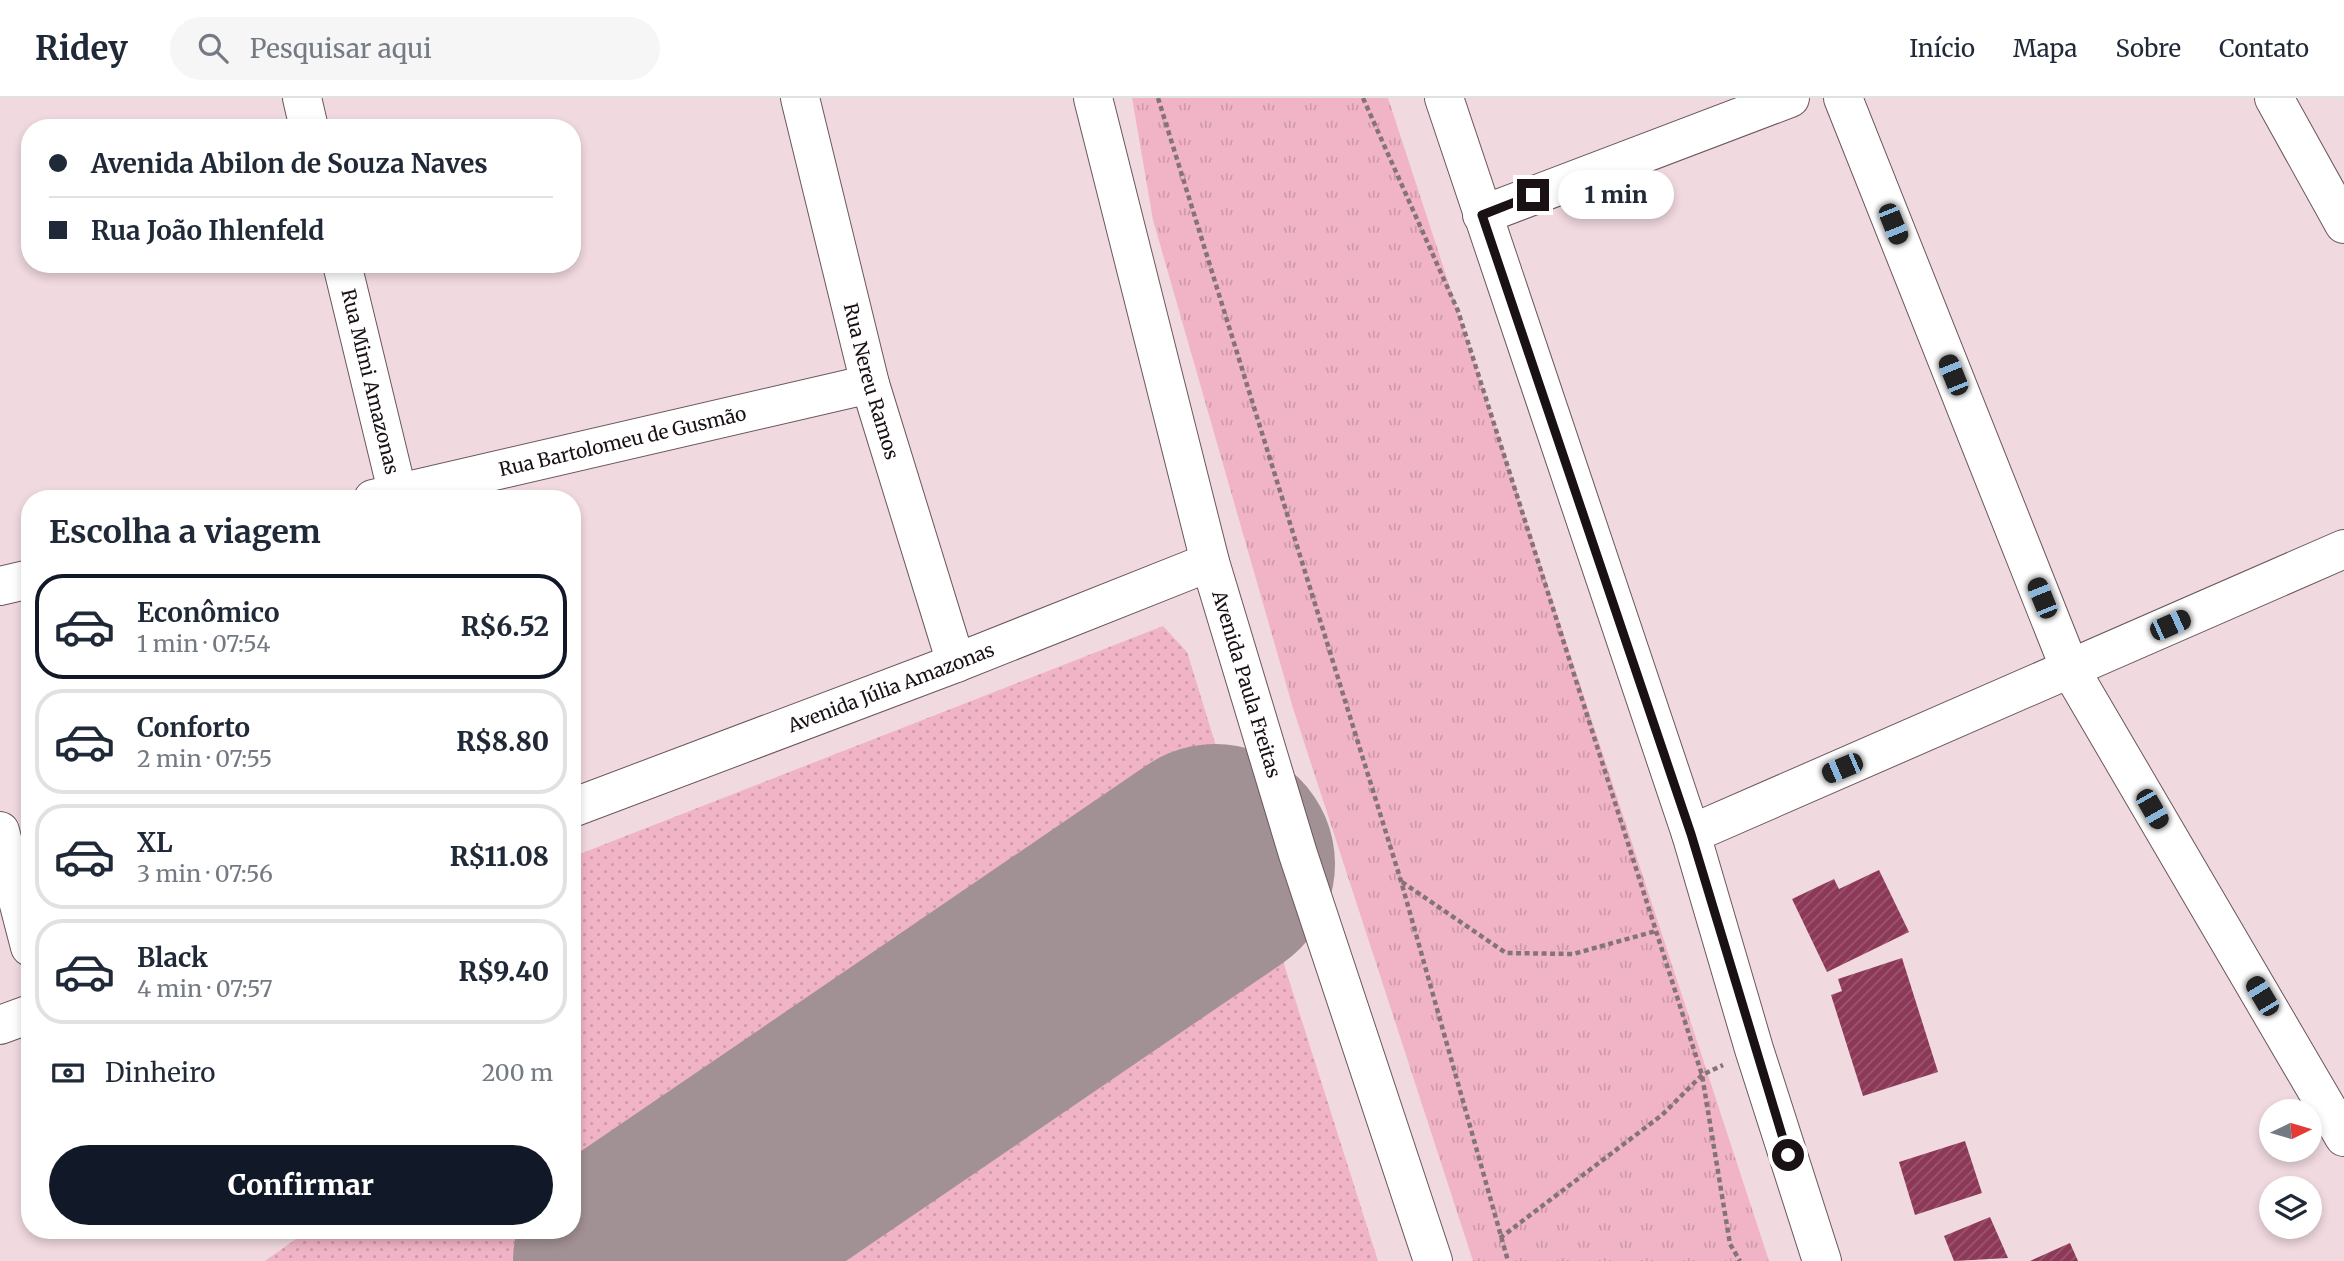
<!DOCTYPE html>
<html lang="pt">
<head>
<meta charset="utf-8">
<style>
  body { margin:0; font-family:Merriweather,serif; background:#f6f6f7; color:#1f2937; height:100vh; display:flex; flex-direction:column; font-size:26px; white-space:nowrap }
  * { box-sizing:border-box; margin:0 }
  p { font-size:23px; color:#747a83 }
  .icon { flex:none; width:38px; height:38px; fill:none; stroke:currentColor; stroke-width:2; stroke-linecap:round; stroke-linejoin:round }
  .map { position:relative; flex:1; overflow:hidden }
  .sheet { position:absolute; left:21px; top:392px; width:560px; height:749px; display:flex; flex-direction:column; background:#fff; border-radius:28px; box-shadow:0 4px 10px #0003 }
  .sheet>* { flex:none }
  .guide { position:absolute; left:21px; top:21px; width:560px; height:154px; border-radius:28px; box-shadow:0 4px 10px #0003; display:grid; align-content:center; height:154px; padding:0 28px; background:#fff }
  .needle { width:46px; rotate:85deg }
  .buttons { position:absolute; left:2259px; top:1001px; display:grid; gap:14px }
  .buttons a { display:grid; place-items:center; width:63px; height:63px; border-radius:50%; background:#fff; box-shadow:0 4px 10px #0003; font-size:35px }
  .end { position:absolute; width:32px; height:32px; margin:-16px; border:9px solid #191113; background:#fff; box-shadow:0 0 0 4px #fff }
  .from { border-radius:50% }
  .bubble { position:absolute; height:49px; border-radius:24px; background:#fff; box-shadow:0 4px 10px #0003; font-size:23px; font-weight:800; line-height:49px; text-align:center }
  .car { position:absolute; width:21px; height:42px; margin:-21px -10px; border-radius:9px; box-shadow:0 0 5px 2px #0007; background:linear-gradient(#222 24%,#8ab4d8 0 40%,#222 0 76%,#8ab4d8 0 86%,#222 0) }
  .guide b { display:flex; align-items:center; gap:24px; height:66px; font-size:26px }
  .guide b+b { border-top:2px solid #e0e1e3 }
  .guide i { width:18px; height:18px; background:#1f2937 }
  ul { padding:0; list-style:none }
  li { display:flex; align-items:center; gap:21px; height:105px; margin:0 14px 10px; padding:0 14px; border:4px solid #e0e1e3; border-radius:28px }
  li div { flex:1 }
  li b { display:block; font-size:26px }
  li em { font-style:normal; font-weight:800 }
  li.current { border-color:#111827 }
  li>.icon { width:63px; height:63px; stroke-width:1.5 }
  h2 { padding:0 28px; font-size:32px; line-height:84px }
  .pay { display:flex; align-items:center; gap:18px; height:77px; padding:0 28px; font-size:26px }
  .pay p { margin-inline-start:auto }
  .cta { display:flex; gap:14px; margin-top:auto; padding:14px 28px }
  .cta a { flex:1; height:80px; border-radius:42px; background:#111827; color:#fff; font-size:28px; font-weight:800; line-height:80px; text-align:center }
  header { display:flex; align-items:center; gap:42px; box-sizing:border-box; height:98px; padding:0 35px; background:#fff; border-bottom:2px solid #e0e1e3 }
  header strong { font-size:33px }
  nav { display:flex; gap:38px; margin-inline-start:auto; font-size:24px }
  .search { width:490px; height:63px; background:#f6f6f7; display:flex; align-items:center; gap:18px; box-sizing:border-box; padding:0 24px; border-radius:38px; color:#747a83; font-size:26px }
  .map>svg:first-child { display:block }
</style>
</head>
<body>
<header>
<strong>Ridey</strong>
<div class="search"><svg class="icon" aria-label="search" viewBox="0 0 24 24"><circle cx="10" cy="10" r="6"/><path d="M15 15l6 6"/></svg>Pesquisar aqui</div>
<nav><a>Início</a><a>Mapa</a><a>Sobre</a><a>Contato</a></nav>
</header>
<div class="map">
<svg width="2344" height="1163" viewBox="0 0 2344 1163">
  <defs>
    <pattern id="grass-dots" width="8" height="8" patternUnits="userSpaceOnUse" patternTransform="scale(1.75)"><rect width="8" height="8" fill="#f1b4c6"/><path d="M2 2h.1M6 6h.1" fill="none" stroke="#ce9aa9" stroke-width="1.8" stroke-linecap="round"/></pattern>
    <pattern id="park-tufts" width="24" height="20" patternUnits="userSpaceOnUse" patternTransform="scale(1.75)"><rect width="24" height="20" fill="#f1b4c6"/><path d="M3 7l-1-3M5 7V3M7 7l1-3M15 17l-1-3M17 17v-4M19 17l1-3" fill="none" stroke="#ce9aa9"/></pattern>
    <pattern id="building-hatch" width="6" height="6" patternUnits="userSpaceOnUse" patternTransform="scale(1.75)"><rect width="6" height="6" fill="#8e3858"/><path d="M-1 1l2-2M0 6l6-6M5 7l2-2" fill="none" stroke="#995870"/></pattern>
  </defs>
  <rect width="100%" height="100%" fill="#f0d9df"/>
  <path fill="#e9cad3" d="M1187,554L1326,1003L1091,1163H265L309,1132H572V958Z"/>
  <path fill="url(#grass-dots)" d="M1163,528L1187,554L1225,678L572,1122V759Z
    M1263,800L1378,1163H740Z
    M309,1132H557L512,1163H265Z"/>
  <path fill="url(#park-tufts)" d="M1132,0H1388L1769,1163H1473L1293,610L1153,122Z"/>
  <g fill="none" stroke-linecap="round" stroke-linejoin="round">
    <path stroke="#a19094" stroke-width="240" d="M633,1163L1215,766"/>
  </g>
  <path fill="url(#building-hatch)" d="M1879,772L1909,834L1827,874L1792,801L1834,781L1839,791Z
    M1902,860L1938,974L1863,998L1831,897L1842,893L1838,881Z
    M1965,1043L1982,1095L1915,1117L1899,1064Z
    M1990,1119L2008,1160L1954,1163L1944,1138Z
    M2070,1145L2078,1163H2030Z"/>
  <g fill="none" stroke-linecap="round" stroke-linejoin="round">
    <defs>
      <g id="street">
        <path d="M302,0L309,30"/>
        <path id="s1" d="M800,0L870,286L956,565"/>
        <path d="M1843,0L2070,571L2344,1039"/>
        <path d="M2274,0L2344,126"/>
        <path d="M1482,117L1790,0"/>
        <path id="s2" d="M342,166L399,401"/>
        <path id="s3" d="M373,401L870,286"/>
        <path d="M0,488L30,481"/>
        <path d="M0,733L30,849"/>
        <path d="M1691,736L2344,451"/>
      </g>
      <g id="secondary">
        <path id="s4" d="M1093,0L1210,464L1298,756L1433,1163"/>
        <path d="M1444,0L1691,736L1754,951L1822,1163"/>
        <path id="s5" d="M572,710L956,565L1210,464"/>
        <path d="M0,927L30,916"/>
      </g>
    </defs>
    <use href="#street" stroke="#6b575c" stroke-width="40"/>
    <use href="#secondary" stroke="#6b575c" stroke-width="40"/>
    <path stroke="#847478" stroke-width="4.5" stroke-dasharray="5 3.5" stroke-linecap="butt" d="M1158,0L1401,783L1508,1163
      M1363,0L1458,213L1702,977L1730,1146L1740,1163
      M1402,784L1506,855L1573,856L1656,833
      M1500,1140L1662,1017L1702,977L1723,967"/>
    <use href="#street" stroke="#fff" stroke-width="38"/>
    <use href="#secondary" stroke="#fff" stroke-width="38"/>
  </g>
  <g fill="none" stroke-linecap="round" stroke-linejoin="round">
    <path stroke="#191113" stroke-width="9" d="M1533,97L1482,117L1691,736L1788,1057"/>
  </g>
  <g text-anchor="middle" dominant-baseline="central" stroke-width="7" stroke-linejoin="round" paint-order="stroke">
    <g font-size="19" fill="#191113" stroke="#fff">
      <text stroke="none"><textPath href="#s2" startOffset="121">Rua Mimi Amazonas</textPath></text>
      <text stroke="none"><textPath href="#s1" startOffset="292">Rua Nereu Ramos</textPath></text>
      <text stroke="none"><textPath href="#s3" startOffset="256">Rua Bartolomeu de Gusmão</textPath></text>
      <text stroke="none"><textPath href="#s4" startOffset="606">Avenida Paula Freitas</textPath></text>
      <text stroke="none"><textPath href="#s5" startOffset="341">Avenida Júlia Amazonas</textPath></text>
    </g>
  </g>
</svg>
<div class="buttons">
<a><svg class="needle" viewBox="-14 -14 28 28"><path d="M0-13l5 13h-10z" fill="#e53935"/><path d="M0 13l5-13h-10z" fill="#747a83"/></svg></a>
<a><svg class="icon" aria-label="layers" viewBox="0 0 24 24"><path d="M12 4l9 5-9 5-9-5zM3 14l9 5 9-5"/></svg></a>
</div>
<i class="end from" style="left:1788px;top:1057px"></i>
<i class="end" style="left:1533px;top:97px"></i>
<div class="bubble" style="left:1558px;top:72px;width:116px">1 min</div>
<i class="car" style="left:1893px;top:126px;rotate:158deg"></i>
<i class="car" style="left:1953px;top:277px;rotate:338deg"></i>
<i class="car" style="left:2042px;top:500px;rotate:338deg"></i>
<i class="car" style="left:2170px;top:527px;rotate:66deg"></i>
<i class="car" style="left:1842px;top:670px;rotate:247deg"></i>
<i class="car" style="left:2152px;top:711px;rotate:150deg"></i>
<i class="car" style="left:2262px;top:898px;rotate:329deg"></i>
<div class="guide">
<b><i class="from"></i>Avenida Abilon de Souza Naves</b>
<b><i></i>Rua João Ihlenfeld</b>
</div>
<section class="sheet">
<h2>Escolha a viagem</h2>
<ul>
<li class="current"><svg class="icon" aria-label="car" viewBox="0 0 24 24"><path d="M5 17H2v-5l4-1 3-4h7l3 4 3 1v5h-3M9 17h6M6 11h13"/><circle cx="7" cy="17" r="2"/><circle cx="17" cy="17" r="2"/></svg><div><b>Econômico</b><p>1 min · 07:54</p></div><em>R$6.52</em></li>
<li><svg class="icon" aria-label="car" viewBox="0 0 24 24"><path d="M5 17H2v-5l4-1 3-4h7l3 4 3 1v5h-3M9 17h6M6 11h13"/><circle cx="7" cy="17" r="2"/><circle cx="17" cy="17" r="2"/></svg><div><b>Conforto</b><p>2 min · 07:55</p></div><em>R$8.80</em></li>
<li><svg class="icon" aria-label="car" viewBox="0 0 24 24"><path d="M5 17H2v-5l4-1 3-4h7l3 4 3 1v5h-3M9 17h6M6 11h13"/><circle cx="7" cy="17" r="2"/><circle cx="17" cy="17" r="2"/></svg><div><b>XL</b><p>3 min · 07:56</p></div><em>R$11.08</em></li>
<li><svg class="icon" aria-label="car" viewBox="0 0 24 24"><path d="M5 17H2v-5l4-1 3-4h7l3 4 3 1v5h-3M9 17h6M6 11h13"/><circle cx="7" cy="17" r="2"/><circle cx="17" cy="17" r="2"/></svg><div><b>Black</b><p>4 min · 07:57</p></div><em>R$9.40</em></li>
</ul>
<div class="pay"><svg class="icon" aria-label="cash" viewBox="0 0 24 24"><path d="M3 7h18v10H3z"/><circle cx="12" cy="12" r="2"/></svg>Dinheiro<p>200 m</p></div>
<div class="cta"><a>Confirmar</a></div>
</section>
</div>
</body>
</html>
